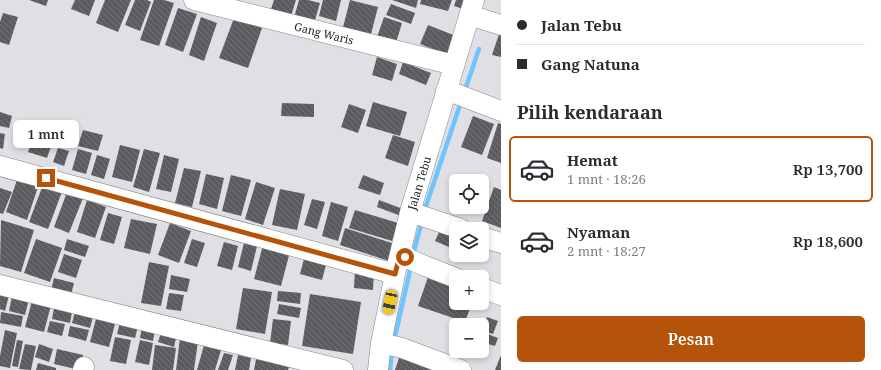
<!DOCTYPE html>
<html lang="id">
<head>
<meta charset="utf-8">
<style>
  body { margin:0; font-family:"Noto Serif",serif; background:#f2f2f3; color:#2b2b33; height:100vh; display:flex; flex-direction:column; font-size:15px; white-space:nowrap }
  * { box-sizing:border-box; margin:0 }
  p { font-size:13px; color:#7c7c81 }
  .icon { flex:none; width:22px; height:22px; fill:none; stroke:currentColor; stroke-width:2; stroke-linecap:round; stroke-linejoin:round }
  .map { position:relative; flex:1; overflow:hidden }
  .drawer { display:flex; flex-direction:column; background:#fff; width:380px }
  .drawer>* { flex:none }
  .top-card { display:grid; align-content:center; height:88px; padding:0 16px; background:#fff }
  .tools { position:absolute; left:449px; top:174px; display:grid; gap:8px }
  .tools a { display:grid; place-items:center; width:40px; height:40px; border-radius:6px; background:#fff; box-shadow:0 2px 6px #0003; font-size:20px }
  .end { position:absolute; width:18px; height:18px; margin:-9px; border:5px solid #b45309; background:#fff; box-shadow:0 0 0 2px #fff }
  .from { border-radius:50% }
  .bubble { position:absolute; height:28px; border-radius:6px; background:#fff; box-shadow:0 2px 6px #0003; font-size:13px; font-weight:600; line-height:28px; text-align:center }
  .car { position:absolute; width:12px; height:24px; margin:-12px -6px; border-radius:5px; box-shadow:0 0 3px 1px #0007; background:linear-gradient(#f5c518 24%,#345 0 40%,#f5c518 0 76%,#345 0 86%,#f5c518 0) }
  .top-card b { display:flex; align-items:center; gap:14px; height:38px; font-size:15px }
  .top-card b+b { border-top:1px solid #e1e1e2 }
  .top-card i { width:10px; height:10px; background:#2b2b33 }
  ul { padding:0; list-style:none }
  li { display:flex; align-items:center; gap:12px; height:66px; margin:0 8px 6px; padding:0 8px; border:2px solid transparent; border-radius:6px }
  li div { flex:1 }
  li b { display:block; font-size:15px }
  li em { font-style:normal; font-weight:600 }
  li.selected { border-color:#b45309 }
  li>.icon { width:36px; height:36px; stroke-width:1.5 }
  h2 { padding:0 16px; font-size:18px; line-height:48px }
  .primary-button { display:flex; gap:8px; margin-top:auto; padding:8px 16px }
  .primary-button a { flex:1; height:46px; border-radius:6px; background:#b45309; color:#fff; font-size:16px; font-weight:600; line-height:46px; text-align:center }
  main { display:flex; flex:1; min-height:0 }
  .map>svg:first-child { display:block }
</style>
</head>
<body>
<main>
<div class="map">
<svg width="501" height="370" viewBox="0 0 501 370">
  <defs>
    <pattern id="building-back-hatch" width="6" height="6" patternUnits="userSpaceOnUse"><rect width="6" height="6" fill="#5b5c5f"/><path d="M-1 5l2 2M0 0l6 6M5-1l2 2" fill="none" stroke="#747476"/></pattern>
  </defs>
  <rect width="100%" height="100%" fill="#e0e0e4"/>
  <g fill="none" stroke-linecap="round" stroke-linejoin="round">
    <path stroke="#6ec4fe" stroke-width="4.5" d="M464,93L479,49
      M424,212L461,102
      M413,255L422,221
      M394,341L411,266
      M390,370L392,350"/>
  </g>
  <path fill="url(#building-back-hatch)" d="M29,0H48L46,6Z
    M75,0H95L89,16L71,9Z
    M105,0H131L118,32L96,23Z
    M135,0H147L151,2L140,31L125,25Z
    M154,0H164L174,3L159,46L140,40Z
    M274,0H296L291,16L271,9Z
    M299,0H308L320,3L313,27L293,21Z
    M323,0H341L336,21L319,16Z
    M350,0L378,7L370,38L342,31Z
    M392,0H418L416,8Z
    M421,0H452L448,11L420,4Z
    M456,0H466L463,9L454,6Z
    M391,4L415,13L411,24L386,15Z
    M178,8L197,14L183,52L165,45Z
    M3,13L18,17L9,45L0,42V22Z
    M201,17L217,23L204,61L189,55Z
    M384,17L402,23L395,46L376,40Z
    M234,18L262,28L248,68L219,58Z
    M428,25L456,36L448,55L420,44Z
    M499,34L501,35V57L492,55Z
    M377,57L397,64L392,81L372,75Z
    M403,62L431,73L426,85L399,74Z
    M373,102L407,112L400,136L366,126Z
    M282,103L314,104V117L281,116Z
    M349,104L366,110L358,133L341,127Z
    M0,112L12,116L9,128L0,126Z
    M473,116L494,124L482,155L461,147Z
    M498,123L501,124V163L487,158Z
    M37,126L56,132L47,158L28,152Z
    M83,130L103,135L98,151L78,146Z
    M0,133L5,134L3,149L0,148Z
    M60,134L75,138L73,148L58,144Z
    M393,135L415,142L408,166L385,158Z
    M120,145L140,150L132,182L112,177Z
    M58,148L69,151L64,166L53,162Z
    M78,149L92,153L86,174L72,170Z
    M144,149L160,153L149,192L133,187Z
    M97,155L110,159L104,179L91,175Z
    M164,155L179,159L171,192L156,189Z
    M184,168L201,171L192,207L175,203Z
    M206,174L224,178L217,209L199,204Z
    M231,175L251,180L241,216L222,211Z
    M363,175L384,183L380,195L358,188Z
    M18,177L39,184L27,220L6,212Z
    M44,182L63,189L48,229L29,222Z
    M256,182L275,188L263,225L245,219Z
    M494,187L501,190V228L482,221Z
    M0,188L12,192L3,214L0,213Z
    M280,189L305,194L297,230L272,225Z
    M67,192L83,198L69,233L54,227Z
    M312,199L325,202L317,229L304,225Z
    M87,200L106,207L95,238L77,232Z
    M379,200L403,209L401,216L377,207Z
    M331,202L348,207L338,241L322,236Z
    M355,210L398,223L392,241L349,228Z
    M108,213L122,217L114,244L100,240Z
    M131,219L157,224L150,254L124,248Z
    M1,220L34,230L21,272L0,266Z
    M170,223L191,231L179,263L158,255Z
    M442,225L456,231V250L435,241Z
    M345,228L395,244L389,261L340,245Z
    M36,239L62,248L50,282L24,273Z
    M67,239L89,246L85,257L64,250Z
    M192,239L205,243L197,267L184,263Z
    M245,239L258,242L251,271L238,267Z
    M264,241L291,248L281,286L254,279Z
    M224,242L238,246L232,270L217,266Z
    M64,254L82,260L76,278L58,272Z
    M305,255L327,261L322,280L300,274Z
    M149,262L169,266L161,306L141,303Z
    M355,269L374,270L373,290L354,288Z
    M429,274L456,283V303H472L465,322L418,306Z
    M171,275L190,279L187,292L169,289Z
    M54,278L74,283L71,295L51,290Z
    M243,288L272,292L265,334L236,329Z
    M278,291L301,293L300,304L277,301Z
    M0,293L9,295L5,311L0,309Z
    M169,293L184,295L181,311L166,309Z
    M310,294L361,302L353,354L302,346Z
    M12,296L29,299L25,315L9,311Z
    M32,301L51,305L44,332L25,327Z
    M279,304L301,308L299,318L277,314Z
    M54,308L72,312L70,323L52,319Z
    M76,308L94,313L90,328L72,323Z
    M1,312L23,316L21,327L0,323Z
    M97,315L116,320L109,347L90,342Z
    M487,317L498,321L493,334L482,330Z
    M273,319L291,321L288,345L270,343Z
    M50,321L65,324L62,336L47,332Z
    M120,322L138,326L135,338L117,334Z
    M70,326L89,330L86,341L68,336Z
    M142,327L155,330L153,341L140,338Z
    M162,329L177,334L174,347L158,342Z
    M5,330L17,333L10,368L0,366V356Z
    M482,332L498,338L495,346L482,342Z
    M115,337L131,340L126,364L110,361Z
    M180,338L198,341L194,370H176Z
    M17,340L23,341L18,367L12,366Z
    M140,340L153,343L149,365L135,362Z
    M25,344L36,346L31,370L19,369Z
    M39,344L53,349L49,362L35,357Z
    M155,345L176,348L173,370H152Z
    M204,345L221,350L215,370H197Z
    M57,349L83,355L80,370L54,364Z
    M401,352L446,370H395Z
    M224,353L233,355L228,370H218Z
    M238,355L251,358L249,370H235Z
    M501,355V370H495Z
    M256,359L289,367L288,370H254Z
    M38,363L56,368V370H36Z"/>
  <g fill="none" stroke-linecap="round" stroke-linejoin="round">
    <defs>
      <path id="minor" d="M194,0L454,65
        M469,15L501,25
        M446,90L501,111
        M0,166L395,274
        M410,212L461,229
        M482,237L501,243
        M400,255L425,266L456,278
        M0,285L343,370
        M482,288L501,295
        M381,343L402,348L461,370
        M83,370L84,367
        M378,370L381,343L395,274L410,212L474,0"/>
    </defs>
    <use href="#minor" stroke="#858589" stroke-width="21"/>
    <use href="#minor" stroke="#fff" stroke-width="20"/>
  </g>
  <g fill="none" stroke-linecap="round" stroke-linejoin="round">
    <path stroke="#b45309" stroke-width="5" d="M46,178L395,274L400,255L405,257"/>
  </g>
  <g text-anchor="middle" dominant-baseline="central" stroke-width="4" stroke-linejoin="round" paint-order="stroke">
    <g font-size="11" fill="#222324" stroke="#fff">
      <text transform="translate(324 33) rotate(14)">Gang Waris</text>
      <text transform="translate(419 183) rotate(-73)">Jalan Tebu</text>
    </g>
  </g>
</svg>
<div class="tools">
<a><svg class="icon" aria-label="locate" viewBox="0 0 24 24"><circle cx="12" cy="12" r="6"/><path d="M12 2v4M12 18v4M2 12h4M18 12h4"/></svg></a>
<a><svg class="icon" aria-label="layers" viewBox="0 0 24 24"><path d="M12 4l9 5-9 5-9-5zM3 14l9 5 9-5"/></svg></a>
<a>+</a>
<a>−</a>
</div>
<i class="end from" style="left:405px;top:257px"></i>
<i class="end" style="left:46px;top:178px"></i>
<div class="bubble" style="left:13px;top:120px;width:66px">1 mnt</div>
<i class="car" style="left:390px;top:302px;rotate:192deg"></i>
</div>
<section class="drawer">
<div class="top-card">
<b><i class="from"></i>Jalan Tebu</b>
<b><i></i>Gang Natuna</b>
</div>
<h2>Pilih kendaraan</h2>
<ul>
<li class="selected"><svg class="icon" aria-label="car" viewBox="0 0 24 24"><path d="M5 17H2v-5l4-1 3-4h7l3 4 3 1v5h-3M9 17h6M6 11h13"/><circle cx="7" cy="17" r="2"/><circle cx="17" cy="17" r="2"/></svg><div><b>Hemat</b><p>1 mnt · 18:26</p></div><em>Rp 13,700</em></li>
<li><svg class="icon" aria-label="car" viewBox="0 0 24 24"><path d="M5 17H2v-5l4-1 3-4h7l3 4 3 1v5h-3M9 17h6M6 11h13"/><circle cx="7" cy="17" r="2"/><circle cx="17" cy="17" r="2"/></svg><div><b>Nyaman</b><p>2 mnt · 18:27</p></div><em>Rp 18,600</em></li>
</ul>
<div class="primary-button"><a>Pesan</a></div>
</section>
</main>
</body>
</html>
